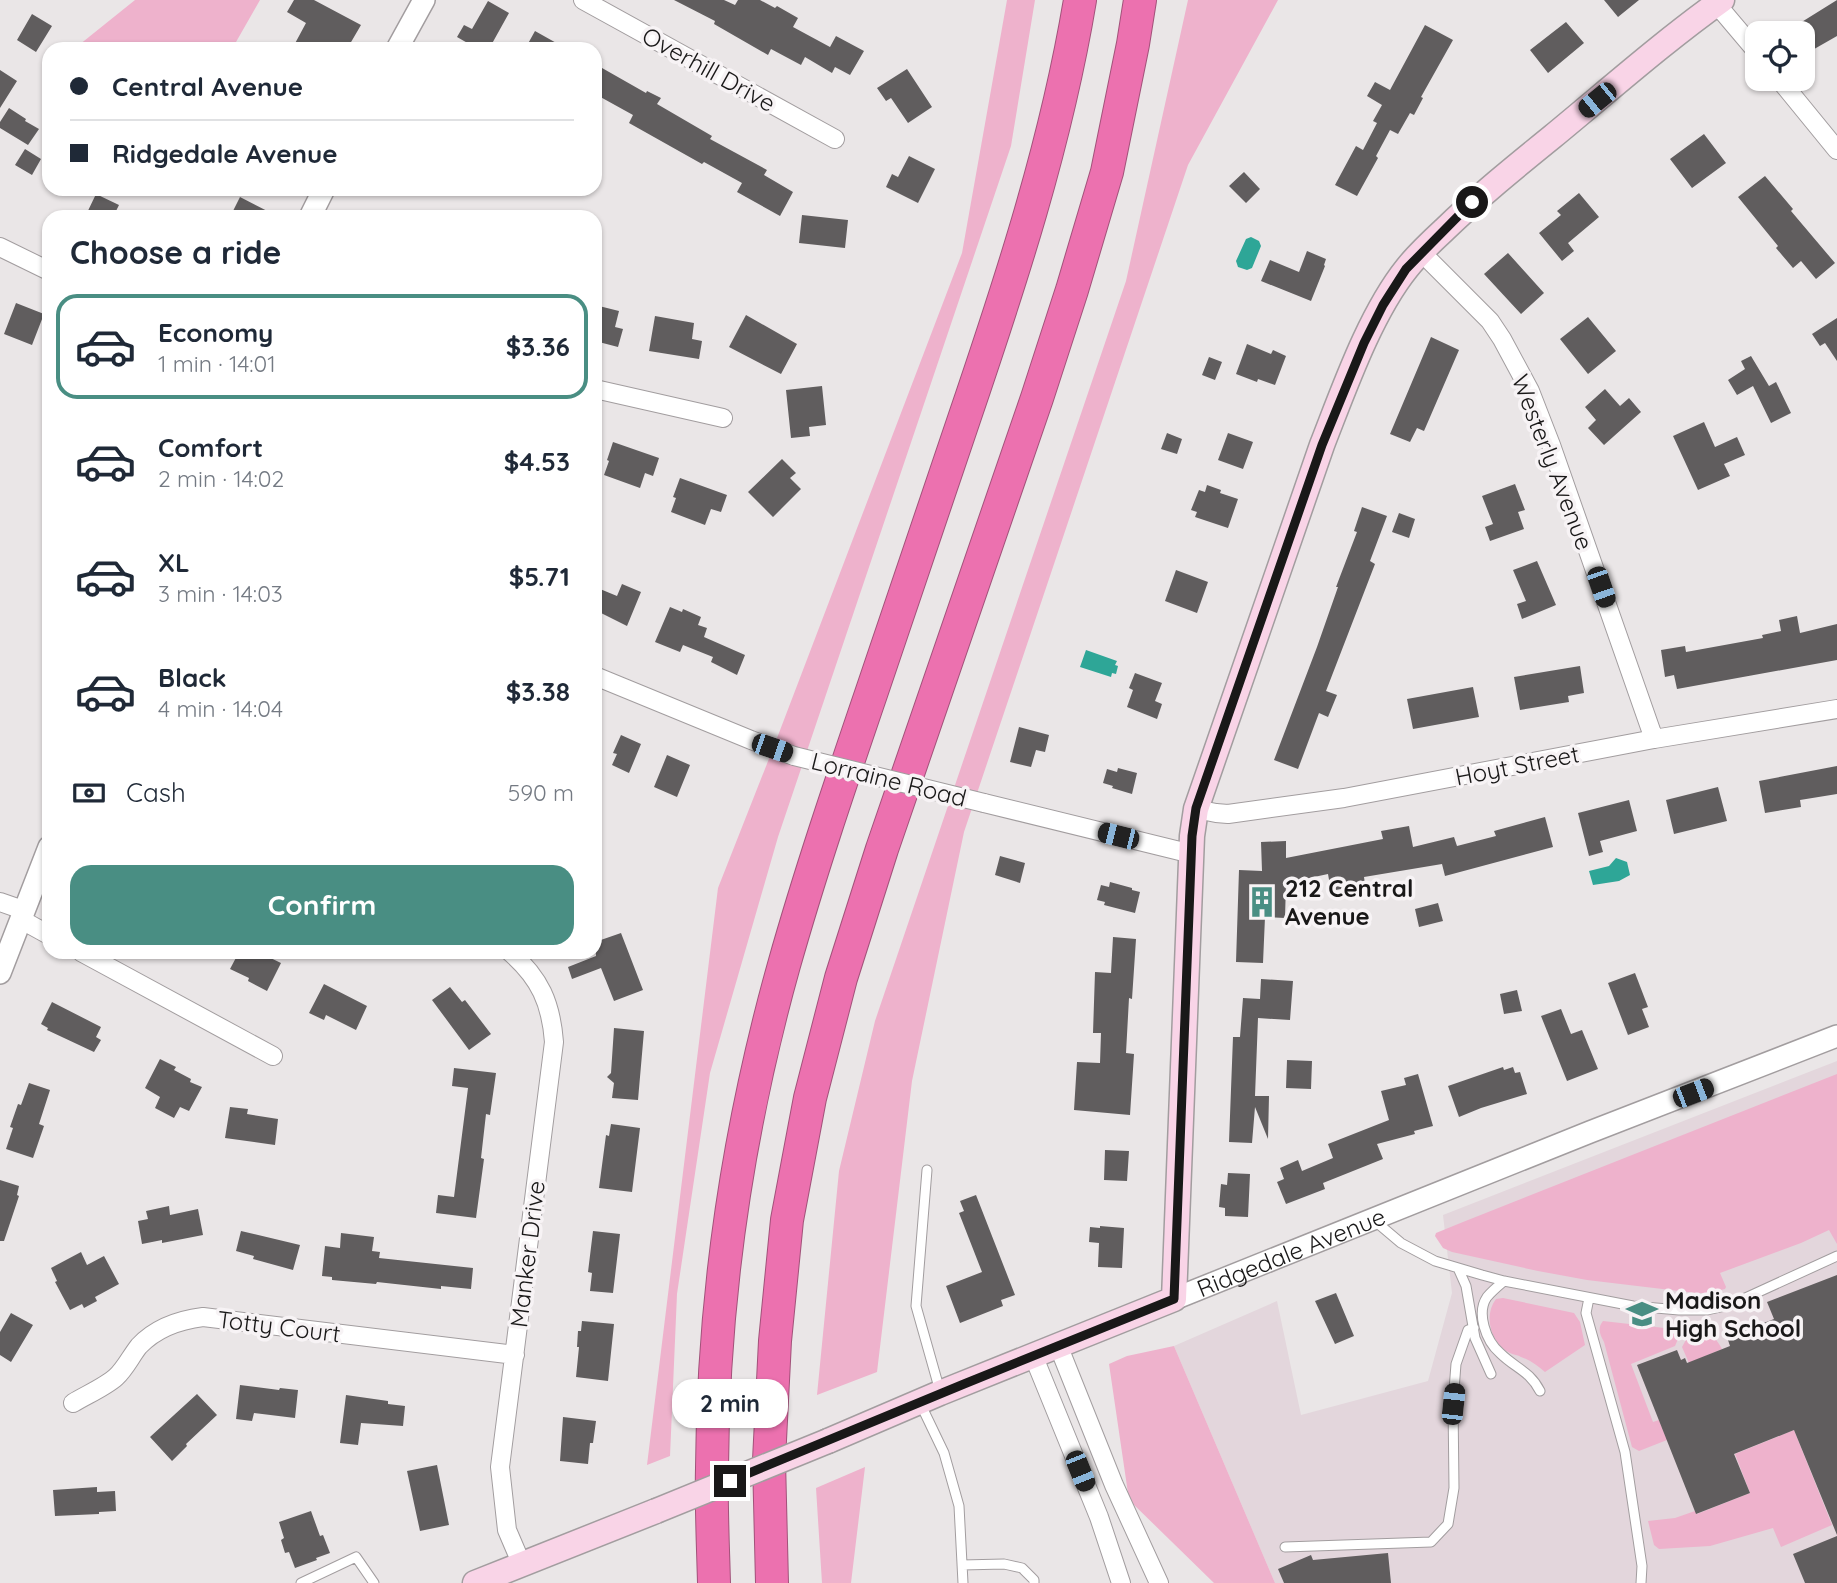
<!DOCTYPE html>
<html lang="en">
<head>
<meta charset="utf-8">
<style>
  body { margin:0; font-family:Quicksand,sans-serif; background:#f2f2f3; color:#1f2937; height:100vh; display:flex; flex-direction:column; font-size:26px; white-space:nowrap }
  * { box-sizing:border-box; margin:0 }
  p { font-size:23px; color:#747a83 }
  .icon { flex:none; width:38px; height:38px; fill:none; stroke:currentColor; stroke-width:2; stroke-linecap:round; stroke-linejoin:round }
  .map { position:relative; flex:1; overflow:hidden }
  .side { position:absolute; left:42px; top:210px; width:560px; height:749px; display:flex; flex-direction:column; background:#fff; border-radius:21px; box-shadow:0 2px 5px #0004 }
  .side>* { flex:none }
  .hud { position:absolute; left:42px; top:42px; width:560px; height:154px; border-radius:21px; box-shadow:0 2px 5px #0004; display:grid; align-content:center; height:154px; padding:0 28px; background:#fff }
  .fabs { position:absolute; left:1745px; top:21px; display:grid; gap:14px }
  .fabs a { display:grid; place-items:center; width:70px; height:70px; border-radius:14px; background:#fff; box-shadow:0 2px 5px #0004; font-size:35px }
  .end { position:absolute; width:32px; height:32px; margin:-16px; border:9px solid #191818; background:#fff; box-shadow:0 0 0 4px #fff }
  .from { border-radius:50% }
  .bubble { position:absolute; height:49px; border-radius:21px; background:#fff; box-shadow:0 2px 5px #0004; font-size:23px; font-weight:700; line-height:49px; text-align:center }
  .car { position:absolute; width:21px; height:42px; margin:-21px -10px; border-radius:9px; box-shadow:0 0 5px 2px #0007; background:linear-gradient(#222 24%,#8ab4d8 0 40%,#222 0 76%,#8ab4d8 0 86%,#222 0) }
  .hud b { display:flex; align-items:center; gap:24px; height:66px; font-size:26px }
  .hud b+b { border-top:2px solid #e0e1e3 }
  .hud i { width:18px; height:18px; background:#1f2937 }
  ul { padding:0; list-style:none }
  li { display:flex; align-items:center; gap:21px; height:105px; margin:0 14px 10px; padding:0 14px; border:4px solid transparent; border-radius:21px }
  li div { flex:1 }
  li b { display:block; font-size:26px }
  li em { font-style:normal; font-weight:700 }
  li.on { border-color:#498e83 }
  li>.icon { width:63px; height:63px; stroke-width:1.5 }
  h2 { padding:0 28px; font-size:32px; line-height:84px }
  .pay { display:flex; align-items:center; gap:18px; height:77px; padding:0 28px; font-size:26px }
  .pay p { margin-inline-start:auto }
  .cta { display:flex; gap:14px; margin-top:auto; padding:14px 28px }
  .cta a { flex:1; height:80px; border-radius:21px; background:#498e83; color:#fff; font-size:28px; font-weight:700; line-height:80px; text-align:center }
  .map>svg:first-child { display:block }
</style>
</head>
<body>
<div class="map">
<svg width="1837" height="1583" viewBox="0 0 1837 1583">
  <rect width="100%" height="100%" fill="#eae6e7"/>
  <path fill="#e3d6dc" d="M1837,1061V1583H1275L1174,1346L1277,1301L1301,1415L1428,1381L1452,1293L1443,1215Z"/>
  <path fill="#eeb2cc" d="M135,0H260L232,49H74Z
    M1007,0H1035L1011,146L778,837L710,1073L677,1294L670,1456L647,1465L718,888L774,746L962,253Z
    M1188,0H1278L1188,165L964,832L912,1081L877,1372L817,1395L839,1171L875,1021L1126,281Z
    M1837,1074V1244L1829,1230L1801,1243L1720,1273L1726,1287L1725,1289L1709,1293H1696L1587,1280L1538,1271L1452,1252L1443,1248L1435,1236L1436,1233L1463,1222Z
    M1503,1298L1574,1313L1580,1322L1585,1345L1545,1372C1538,1366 1530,1360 1521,1357C1518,1355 1514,1355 1510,1353C1491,1344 1483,1316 1496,1299Z
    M1603,1321L1682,1330L1675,1346L1631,1364L1653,1422L1659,1420L1667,1440L1639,1451L1632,1447L1604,1342C1600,1335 1597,1328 1603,1321Z
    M1692,1329C1707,1331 1715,1335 1722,1349L1689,1363L1682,1347Z
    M1174,1346L1275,1583H1214L1129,1500L1109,1364L1127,1356Z
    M1794,1430L1832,1525L1781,1547L1773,1528L1710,1546L1659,1549L1654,1545L1648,1521L1675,1518L1695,1511L1697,1514L1750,1493L1735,1454Z
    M865,1467L851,1583H822L816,1488Z"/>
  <path fill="#2ea697" d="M1251,237L1259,241L1261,246L1252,268L1247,270L1238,267L1236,261L1246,239Z
    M1086,650L1117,661L1115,665L1118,666L1116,674L1112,673L1111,677L1080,667Z
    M1616,858L1627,862L1630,875L1619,881L1593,885L1589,871L1609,866Z"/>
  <path fill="#605d5e" d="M294,0H314L361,25L347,49H292L306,23L287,12Z
    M674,0H724L735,5L738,0H760L775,8L777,6L798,18L793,27L830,47L836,36L864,51L850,75L835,67L832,73L805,57L801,65L771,49L768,55L714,24L715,21Z
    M1604,0H1639L1618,17Z
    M1837,0V36L1802,56V33H1784Z
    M488,1L509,13L489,49H478L457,37L464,25L472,29Z
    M32,14L52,26L36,52L17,40Z
    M1566,22L1584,43L1548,73L1530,50Z
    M1425,25L1453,40L1421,97L1423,98L1414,115L1410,113L1398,134L1390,130L1376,156L1378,158L1357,196L1335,185L1356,146L1363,150L1377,123L1373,121L1382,105L1367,96L1375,82L1390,90Z
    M535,31L567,49H525Z
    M595,64L646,93L647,91L661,98L657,104L712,136L710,139L767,170L764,175L793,192L780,216L737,192L742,183L704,162L702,164L629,123L633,115L595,94Z
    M907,69L932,107L908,123L891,98L886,101L877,88Z
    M0,70L17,81L0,108Z
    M9,108L26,119L25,121L39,129L28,145L0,128V122Z
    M1704,134L1726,163L1692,188L1670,159Z
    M25,149L41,159L32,175L15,165Z
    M909,156L935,169L918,203L886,187L892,174L898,177Z
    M1244,172L1260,189L1246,203L1229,186Z
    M1765,176L1793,209L1791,211L1835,263L1816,279L1801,261L1793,268L1776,248L1778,246L1738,197Z
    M1579,193L1599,217L1568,243L1574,251L1562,261L1539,233L1561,215L1557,211Z
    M96,194L119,205L113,217H85Z
    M240,197L279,217H230Z
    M802,215L848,220L845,248L799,243Z
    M1307,251L1326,259L1324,265L1325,266L1311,301L1261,281L1270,260L1299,272Z
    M1508,253L1544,293L1521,314L1484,274Z
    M16,303L44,314L32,345L4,334Z
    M595,305L619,311L615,327L623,329L618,347L595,341Z
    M746,315L797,344L781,374L729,347Z
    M655,316L694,323L692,339L702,341L699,359L649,351Z
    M1588,317L1616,351L1588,374L1560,339Z
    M1837,318V361L1825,343L1820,346L1812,334Z
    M1431,337L1459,350L1424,431L1417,428L1410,442L1390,434Z
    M1247,344L1271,354L1273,350L1286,356L1275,385L1258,379L1257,382L1236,374Z
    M1751,356L1769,386L1776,382L1791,413L1771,423L1753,386L1737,395L1728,380L1745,369L1741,361Z
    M1209,357L1222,362L1215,380L1202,375Z
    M822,386L826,425L809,427L810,436L791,438L786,390Z
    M1605,389L1620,406L1629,398L1641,412L1604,445L1588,428L1596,420L1585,407Z
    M1704,422L1715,447L1737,437L1745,455L1724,464L1730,476L1698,490L1673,436Z
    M1167,433L1182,439L1177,454L1161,449Z
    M1228,433L1253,442L1243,469L1218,460Z
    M613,442L659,458L653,476L645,473L640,488L604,475L609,461L607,460Z
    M782,459L796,473L790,478L801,489L773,517L748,492Z
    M680,478L727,495L721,512L711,509L705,525L671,512L676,498L673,497Z
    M1515,484L1525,510L1518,512L1524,529L1490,541L1485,527L1493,524L1482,496Z
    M1207,485L1221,490L1220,493L1238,499L1228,528L1195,517L1197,512L1191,510L1199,490L1205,492Z
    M1362,507L1387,516L1370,561L1375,564L1326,691L1337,695L1328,717L1319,713L1298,769L1274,760L1317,647L1338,587H1336L1357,532L1354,531Z
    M1399,513L1415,519L1409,538L1392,532Z
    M1537,561L1556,605L1522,619L1517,604L1526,601L1513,570Z
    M1176,570L1208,582L1197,613L1165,601Z
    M622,584L641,592L627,626L595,610V601L600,589L617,596Z
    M670,607L682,612L683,609L701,617L698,625L707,628L704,637L745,655L737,675L711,662L713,657L683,645L680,652L655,642Z
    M1797,616L1800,633L1837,624V660L1677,689L1674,675L1665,677L1661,650L1685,646L1686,652L1763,638L1762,635L1781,631L1779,620Z
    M1580,666L1584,693L1568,696L1569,702L1520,710L1514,677Z
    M1135,673L1162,683L1155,701L1162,704L1157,719L1127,707L1133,690L1129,688Z
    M1473,687L1479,717L1413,729L1407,699Z
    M1019,727L1049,735L1045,752L1036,750L1031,767L1010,762Z
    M621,735L641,744L629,773L612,765L617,754L613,753Z
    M667,755L690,765L677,797L654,787Z
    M1837,766V794L1800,800L1801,807L1765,813L1759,781Z
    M1118,768L1137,773L1132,794L1112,788L1113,786L1103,783L1107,769L1117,772Z
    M1718,787L1727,821L1674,834L1666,800Z
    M1629,800L1637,831L1600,841L1603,852L1589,856L1578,813Z
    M1545,817L1553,847L1445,876L1442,864L1364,877L1365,884L1331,891L1328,874L1286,883L1285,918L1265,917L1263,963L1236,962L1239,870L1262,871L1261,842L1286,841V858L1383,839L1381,831L1409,826L1413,847L1454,837L1457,846L1496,836L1494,831Z
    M1000,856L1025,863L1020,883L995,875Z
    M1110,882L1132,888V890L1140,892L1135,913L1104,905L1105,902L1097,900L1101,885L1109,887Z
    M1438,903L1443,921L1419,927L1415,909Z
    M621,933L643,990L614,1001L601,968L572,979L568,967L596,956L595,942Z
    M1113,937L1136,939L1132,999L1129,998L1126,1053L1134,1054L1130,1115L1074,1110L1077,1062L1100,1063L1101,1033H1093L1095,972L1111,973Z
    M239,952H258L281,963L267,991L248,981L249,978L230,969Z
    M1635,973L1648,1007L1642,1009L1649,1027L1628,1035L1608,983Z
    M1261,979L1293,981L1290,1020L1258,1018L1255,1096H1269L1268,1139L1255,1107L1252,1143L1229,1142L1233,1037H1240L1243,998L1260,999Z
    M324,984L367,1006L356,1030L326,1015L324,1020L309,1013Z
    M450,987L462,1002L465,1000L491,1034L469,1050L432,1000Z
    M1517,990L1522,1011L1504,1014L1500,994Z
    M52,1002L101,1027L96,1037L101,1040L94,1052L47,1030L48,1028L41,1024Z
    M1561,1009L1571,1034L1582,1030L1598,1069L1567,1081L1541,1016Z
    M614,1028L644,1031L638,1100L612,1098L614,1083L607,1077L611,1073Z
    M160,1059L176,1067L174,1070L191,1079L190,1082L202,1087L189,1111L180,1107L174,1118L155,1108L160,1097L145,1088Z
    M1287,1060L1312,1061L1311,1089L1286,1088Z
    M1503,1067L1504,1070L1513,1067L1515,1073L1520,1072L1527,1094L1481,1108L1459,1117L1448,1086Z
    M454,1068L496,1073L490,1115L486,1114L481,1158L484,1159L476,1218L436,1213L438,1195L454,1197L468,1088L452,1086Z
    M1418,1074L1433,1126L1414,1131L1415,1134L1377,1144L1383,1159L1323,1183L1325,1189L1286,1204L1277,1182L1284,1179L1280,1168L1298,1160L1302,1171L1333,1158L1328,1144L1389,1120L1381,1091L1406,1085L1404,1078Z
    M29,1083L50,1090L39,1124L44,1126L33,1158L6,1149L13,1128L10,1127L18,1104L21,1105Z
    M230,1107L248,1109L247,1114L278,1119L275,1145L225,1138Z
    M611,1124L640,1128L632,1192L599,1188L606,1135L609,1136Z
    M1105,1150L1129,1151L1127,1181L1104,1180Z
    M1228,1173L1250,1174L1248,1217L1225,1216V1208L1219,1207L1221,1184L1227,1185Z
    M0,1180L19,1186L17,1195L19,1196L4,1241H0Z
    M976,1195L1015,1295L1001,1300L1003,1306L960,1323L946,1286L982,1272L959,1213L964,1211L960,1201Z
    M169,1206L170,1215L198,1209L203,1235L162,1243V1240L142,1244L138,1221L148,1219L146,1211Z
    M1100,1226L1124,1228L1122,1268L1098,1267L1099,1243L1089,1242L1090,1227L1100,1228Z
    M241,1231L300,1245L293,1270L253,1259L254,1256L236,1251Z
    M593,1231L620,1234L613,1293L590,1291L592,1273L588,1272Z
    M341,1233L374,1237L372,1251L380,1252L379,1258L473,1268L471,1289L441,1286V1289L377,1282L376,1284L332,1280V1277L322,1276L325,1246L340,1248Z
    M81,1252L87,1265L104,1256L119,1284L95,1297L97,1301L84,1308L82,1304L70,1310L55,1282L57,1281L51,1268Z
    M1837,1275V1535L1794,1430L1734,1454L1750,1493L1696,1514L1637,1365L1677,1350L1681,1360L1685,1358L1687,1363L1730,1346L1727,1337L1774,1319L1767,1302Z
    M1336,1293L1354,1336L1335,1344L1315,1301Z
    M11,1313L33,1325L11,1362L0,1355V1332Z
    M582,1321L614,1324L608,1381L576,1377L579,1347H577L578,1331H581Z
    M240,1385L279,1390L280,1388L298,1390L295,1418L254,1413L252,1421L236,1419Z
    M197,1394L217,1415L186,1444L187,1446L172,1461L150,1437Z
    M346,1395L388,1401V1404L405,1406L403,1426L361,1423L358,1445L340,1443Z
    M563,1417L596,1421L593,1443H590L588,1464L560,1461Z
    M437,1465L449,1525L420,1531L407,1471Z
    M97,1487V1492L115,1491L116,1511L99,1512V1514L55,1516L53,1490Z
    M311,1511L320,1536L323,1535L330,1553L316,1558L317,1560L295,1568L289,1552L285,1553L281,1540L284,1538L279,1522Z
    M1837,1536V1583H1805L1793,1554Z
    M1388,1553L1391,1583H1284L1278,1569L1311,1555L1313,1560Z"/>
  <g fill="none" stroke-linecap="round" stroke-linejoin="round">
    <defs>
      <path id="service" d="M927,1170L916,1306L940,1391
        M1375,1221L1401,1243L1435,1261L1482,1275L1504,1281L1633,1306L1679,1310H1707L1730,1305L1837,1256
        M1458,1268L1466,1286L1475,1338L1491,1374
        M1504,1281C1498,1286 1492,1291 1487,1297C1476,1313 1486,1341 1500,1353C1515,1368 1530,1371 1540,1391
        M1589,1298L1586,1313L1625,1452L1642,1566L1641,1583
        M920,1403L944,1453L959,1506L963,1583
        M1285,1547L1431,1542L1448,1524L1454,1488L1453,1403L1456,1364L1468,1330L1474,1328
        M962,1565L1004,1564L1022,1568L1034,1580V1583
        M301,1583L356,1557L374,1583"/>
      <path id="minor" d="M583,0L835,139
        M1713,0L1757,52
        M1779,79L1837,150
        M0,247L49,271
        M1421,252L1490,321L1502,339L1530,391L1551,445L1654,739
        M595,389L723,418
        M595,676L751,740L794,756
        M984,803L1192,854
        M1196,809L1216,813L1228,814L1344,798L1654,739L1837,709
        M0,902L23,910
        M20,919L49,935
        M81,952L273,1056
        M510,952C540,978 551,1003 554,1042L500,1467L507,1530L522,1565
        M1058,1345L1114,1485L1159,1583
        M1033,1355L1099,1517L1121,1583
        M73,1403C86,1395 105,1387 116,1377C125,1369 131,1356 139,1346C156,1328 179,1320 203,1317L515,1355"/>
      <g id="tertiary">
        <path d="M397,49L424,0"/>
        <path d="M310,217L324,189"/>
        <path d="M0,973L49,847"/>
        <path id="s1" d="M1174,1299L1590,1132L1837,1036"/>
      </g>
      <path id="secondary" d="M828,1441L940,1393L1174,1299L1192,836L1196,809L1322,445C1344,389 1370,314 1407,268C1418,254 1431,242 1444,230C1478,197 1515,167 1552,137C1608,91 1663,42 1722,0
        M475,1583L656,1511"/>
      <path id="motorway" d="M714,1583C713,1545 711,1506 712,1468C713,1298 738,1129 784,965C810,873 841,782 872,691C903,601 933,510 964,419C1011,281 1056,144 1080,0
        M772,1583L769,1460L775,1341L787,1220L810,1098L841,978L882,849L1037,398L1072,290L1107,172L1133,44L1140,0"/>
    </defs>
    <use href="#service" stroke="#a29d9f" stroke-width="11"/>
    <use href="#minor" stroke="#a29d9f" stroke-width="20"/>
    <use href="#tertiary" stroke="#a29d9f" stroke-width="24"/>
    <use href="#secondary" stroke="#a29d9f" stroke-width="27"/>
    <use href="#motorway" stroke="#a2527a" stroke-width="34"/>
    <use href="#service" stroke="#fff" stroke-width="9"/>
    <use href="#minor" stroke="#fff" stroke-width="18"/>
    <use href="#tertiary" stroke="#fff" stroke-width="21"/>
    <use href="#secondary" stroke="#f9d4e7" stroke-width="24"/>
    <use href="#motorway" stroke="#ec71af" stroke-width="32"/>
    <defs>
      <path id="minor-bridge" d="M794,756L984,803"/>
      <path id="secondary-bridge" d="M656,1511L828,1441"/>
    </defs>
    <use href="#minor-bridge" stroke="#a29d9f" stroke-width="20" stroke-linecap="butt"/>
    <use href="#secondary-bridge" stroke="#a29d9f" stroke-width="27" stroke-linecap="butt"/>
    <use href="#minor-bridge" stroke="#fff" stroke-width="18"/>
    <use href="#secondary-bridge" stroke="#f9d4e7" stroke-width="24"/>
  </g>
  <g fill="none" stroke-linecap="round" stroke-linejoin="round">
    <path stroke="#191818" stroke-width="9" d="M730,1481L964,1384L1174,1299L1192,836L1196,808L1322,445L1364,343L1383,305L1406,269L1472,202"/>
  </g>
  <defs>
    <symbol id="building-bare" viewBox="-9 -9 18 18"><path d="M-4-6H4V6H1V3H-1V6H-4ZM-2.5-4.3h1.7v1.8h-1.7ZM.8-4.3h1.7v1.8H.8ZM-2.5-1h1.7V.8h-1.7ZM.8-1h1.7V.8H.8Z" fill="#498e83" stroke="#f7f3f5" stroke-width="2.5" paint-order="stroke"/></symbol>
    <symbol id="school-bare" viewBox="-9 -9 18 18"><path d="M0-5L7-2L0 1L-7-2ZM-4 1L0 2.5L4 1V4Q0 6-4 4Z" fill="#498e83" stroke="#f7f3f5" stroke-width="2.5" paint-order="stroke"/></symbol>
  </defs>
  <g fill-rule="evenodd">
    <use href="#building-bare" x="1240" y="880" width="44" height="44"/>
    <use href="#school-bare" x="1620" y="1292" width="44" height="44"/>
  </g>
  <g text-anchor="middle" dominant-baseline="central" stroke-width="7" stroke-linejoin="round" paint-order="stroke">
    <g font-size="24" fill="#191818" stroke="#f7f3f5">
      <text transform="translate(709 69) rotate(29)">Overhill Drive</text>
      <text transform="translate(1553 462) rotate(69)">Westerly Avenue</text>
      <text transform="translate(1517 765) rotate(-11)">Hoyt Street</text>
      <text transform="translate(889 779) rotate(14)">Lorraine Road</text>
      <text stroke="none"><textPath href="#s1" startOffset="126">Ridgedale Avenue</textPath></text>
      <text transform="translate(527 1254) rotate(-83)">Manker Drive</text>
      <text transform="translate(279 1326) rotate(7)">Totty Court</text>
    </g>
    <g font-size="24" font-weight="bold" fill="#191818" stroke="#f7f3f5" text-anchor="start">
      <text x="1285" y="888">212 Central<tspan x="1285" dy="28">Avenue</tspan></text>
      <text x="1665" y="1300">Madison<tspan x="1665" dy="28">High School</tspan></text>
    </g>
  </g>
</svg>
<div class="fabs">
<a><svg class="icon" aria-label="locate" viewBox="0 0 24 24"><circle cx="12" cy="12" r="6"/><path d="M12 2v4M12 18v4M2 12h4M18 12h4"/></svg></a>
</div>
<i class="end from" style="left:1472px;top:202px"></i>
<i class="end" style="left:730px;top:1481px"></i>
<div class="bubble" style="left:672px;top:1379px;width:116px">2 min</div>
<i class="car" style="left:1597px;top:100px;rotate:231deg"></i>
<i class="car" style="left:1601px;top:587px;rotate:161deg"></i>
<i class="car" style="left:772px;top:748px;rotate:109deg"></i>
<i class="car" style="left:1118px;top:836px;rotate:284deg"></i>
<i class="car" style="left:1693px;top:1093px;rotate:69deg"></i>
<i class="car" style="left:1453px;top:1404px;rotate:6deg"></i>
<i class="car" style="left:1080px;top:1471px;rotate:158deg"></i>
<div class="hud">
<b><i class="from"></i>Central Avenue</b>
<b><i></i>Ridgedale Avenue</b>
</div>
<section class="side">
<h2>Choose a ride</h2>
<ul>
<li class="on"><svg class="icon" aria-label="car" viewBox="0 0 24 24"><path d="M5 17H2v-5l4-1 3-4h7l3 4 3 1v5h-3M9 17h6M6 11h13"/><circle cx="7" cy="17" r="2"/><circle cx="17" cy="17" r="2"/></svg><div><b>Economy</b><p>1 min · 14:01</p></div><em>$3.36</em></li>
<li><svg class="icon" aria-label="car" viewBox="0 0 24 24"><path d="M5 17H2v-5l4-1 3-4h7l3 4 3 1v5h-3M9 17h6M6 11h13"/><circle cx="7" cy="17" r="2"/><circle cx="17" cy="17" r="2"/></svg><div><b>Comfort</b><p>2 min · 14:02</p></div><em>$4.53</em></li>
<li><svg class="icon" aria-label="car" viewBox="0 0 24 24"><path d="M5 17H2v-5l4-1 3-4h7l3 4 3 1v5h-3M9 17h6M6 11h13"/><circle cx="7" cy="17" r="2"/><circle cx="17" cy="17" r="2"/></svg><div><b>XL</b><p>3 min · 14:03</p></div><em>$5.71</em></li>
<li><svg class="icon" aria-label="car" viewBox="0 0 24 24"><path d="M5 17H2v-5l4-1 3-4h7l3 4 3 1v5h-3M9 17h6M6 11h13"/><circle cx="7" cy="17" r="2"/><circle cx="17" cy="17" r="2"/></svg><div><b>Black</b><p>4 min · 14:04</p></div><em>$3.38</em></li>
</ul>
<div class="pay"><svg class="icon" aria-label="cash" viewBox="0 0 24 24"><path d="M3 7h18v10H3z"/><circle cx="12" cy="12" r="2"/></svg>Cash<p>590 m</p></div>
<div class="cta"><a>Confirm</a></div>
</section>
</div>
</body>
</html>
